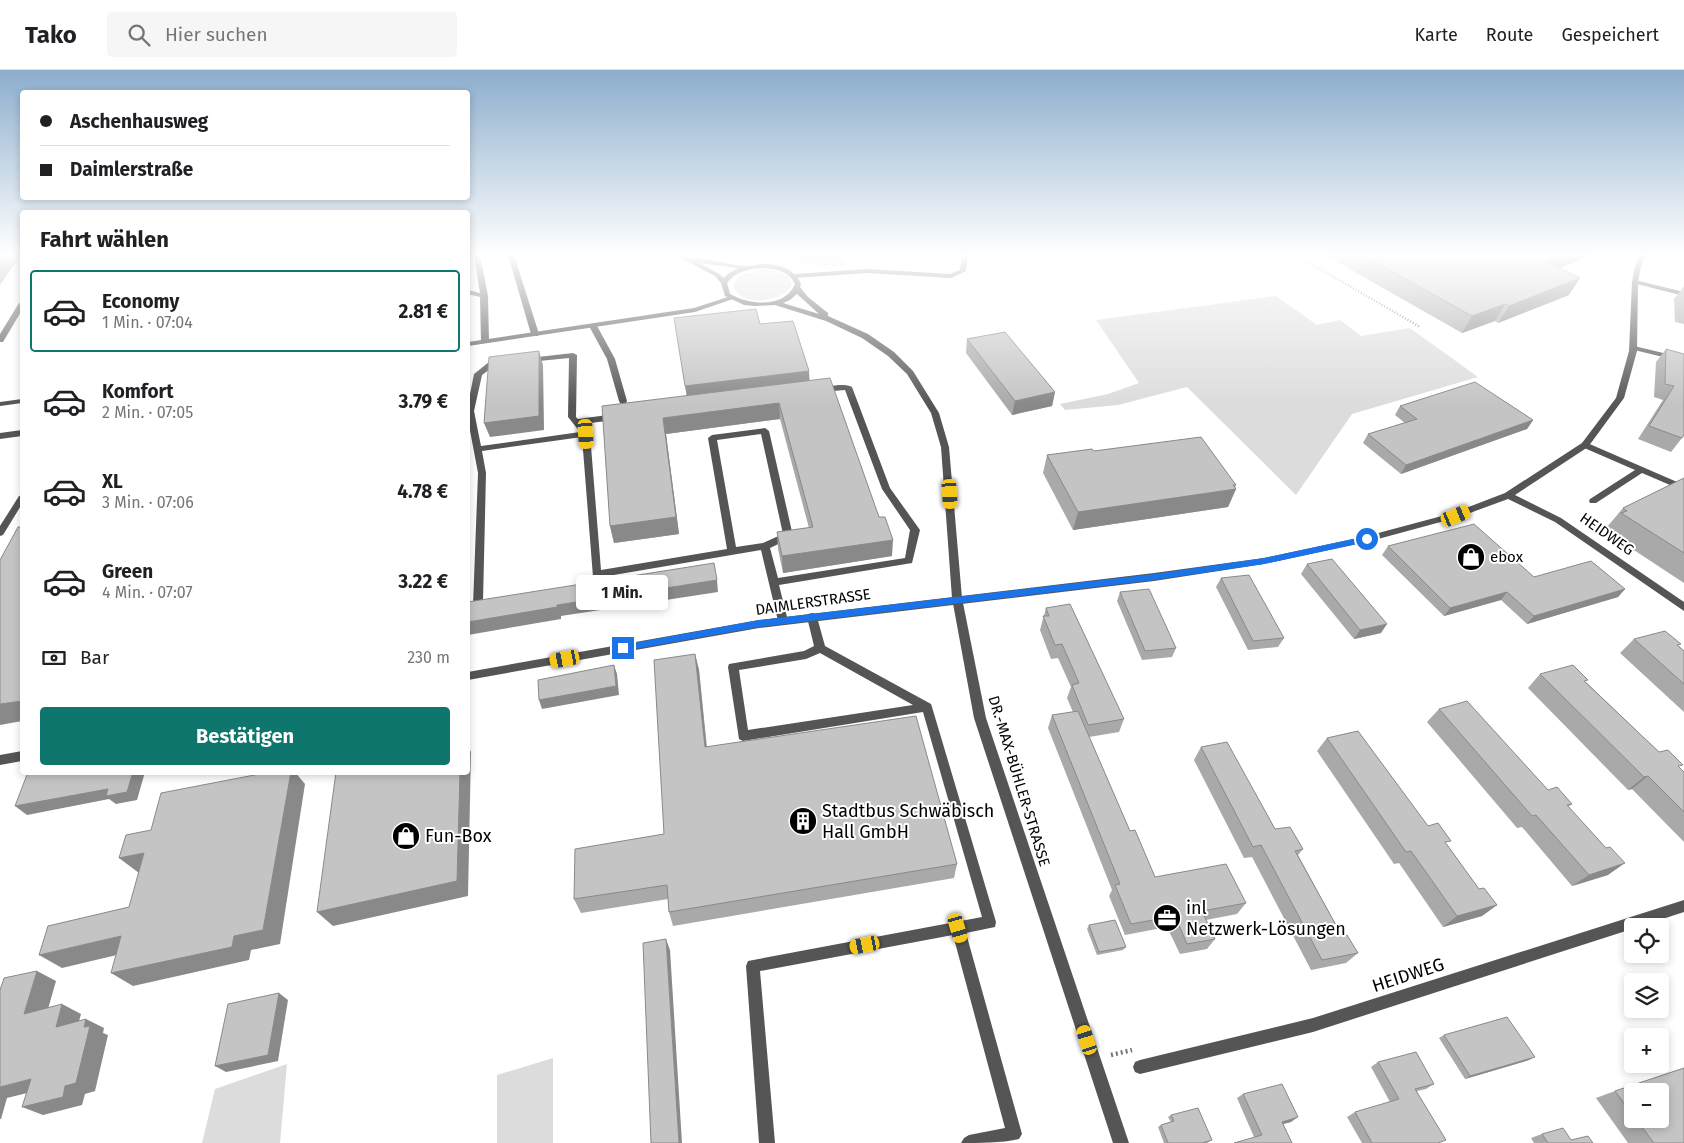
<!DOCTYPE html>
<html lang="de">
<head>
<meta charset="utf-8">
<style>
  body { margin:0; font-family:"Fira Sans",sans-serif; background:#f6f6f6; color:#202124; height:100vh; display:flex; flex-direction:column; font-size:19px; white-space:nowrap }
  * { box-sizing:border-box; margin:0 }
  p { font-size:16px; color:#757577 }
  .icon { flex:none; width:28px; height:28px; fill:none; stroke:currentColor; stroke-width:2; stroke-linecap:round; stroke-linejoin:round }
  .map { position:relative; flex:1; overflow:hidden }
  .side { position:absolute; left:20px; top:140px; width:450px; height:565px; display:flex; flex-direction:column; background:#fff; border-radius:5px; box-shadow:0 2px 8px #0003 }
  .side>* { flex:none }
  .banner { position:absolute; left:20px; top:20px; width:450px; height:110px; border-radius:5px; box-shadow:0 2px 8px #0003; display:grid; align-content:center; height:110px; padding:0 20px; background:#fff }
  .tools { position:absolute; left:1624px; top:848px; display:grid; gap:10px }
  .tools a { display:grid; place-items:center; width:45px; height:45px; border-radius:5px; background:#fff; box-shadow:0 2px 8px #0003; font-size:25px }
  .end { position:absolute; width:22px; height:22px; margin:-11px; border:6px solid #1a73e8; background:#fff; box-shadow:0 0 0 2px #fff }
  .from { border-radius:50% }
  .bubble { position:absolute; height:35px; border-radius:5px; background:#fff; box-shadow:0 2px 8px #0003; font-size:16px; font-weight:700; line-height:35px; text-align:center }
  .car { position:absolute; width:15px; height:30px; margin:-15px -8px; border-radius:6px; box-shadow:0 0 4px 1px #0007; background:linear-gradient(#f5c518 24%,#345 0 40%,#f5c518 0 76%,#345 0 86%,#f5c518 0) }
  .banner b { display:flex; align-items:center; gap:18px; height:48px; font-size:19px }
  .banner b+b { border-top:1px solid #e0e0e0 }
  .banner i { width:12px; height:12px; background:#202124 }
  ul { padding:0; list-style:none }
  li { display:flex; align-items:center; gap:15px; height:82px; margin:0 10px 8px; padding:0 10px; border:2px solid transparent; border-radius:5px }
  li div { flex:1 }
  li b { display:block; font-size:19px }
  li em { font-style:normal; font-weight:700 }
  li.on { border-color:#0f766e }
  li>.icon { width:45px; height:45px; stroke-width:1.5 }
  h2 { padding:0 20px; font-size:22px; line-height:60px }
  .pay { display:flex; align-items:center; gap:12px; height:55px; padding:0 20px; font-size:19px }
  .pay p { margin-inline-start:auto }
  .button { display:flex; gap:10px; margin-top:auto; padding:10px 20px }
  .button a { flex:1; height:58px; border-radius:5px; background:#0f766e; color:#fff; font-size:20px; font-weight:700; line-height:58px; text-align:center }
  header { display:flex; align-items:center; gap:30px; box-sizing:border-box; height:70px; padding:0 25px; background:#fff; border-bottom:1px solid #e0e0e0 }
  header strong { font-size:24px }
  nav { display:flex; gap:28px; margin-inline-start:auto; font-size:18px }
  .search { width:350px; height:45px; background:#f6f6f6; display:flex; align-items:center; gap:12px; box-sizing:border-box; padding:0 18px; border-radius:5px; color:#757577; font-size:19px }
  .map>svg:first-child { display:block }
</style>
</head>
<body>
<header>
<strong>Tako</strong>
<div class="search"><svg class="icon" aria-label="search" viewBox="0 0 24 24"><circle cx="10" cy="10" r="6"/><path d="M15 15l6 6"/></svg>Hier suchen</div>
<nav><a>Karte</a><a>Route</a><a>Gespeichert</a></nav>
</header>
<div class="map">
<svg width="1684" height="1073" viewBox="0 0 1684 1073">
  <rect width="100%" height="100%" fill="#fff"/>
  <path fill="#dcdcdc" d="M704,185H842L848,196L807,195L784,188L727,190Z
    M765,199L788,206L792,215C782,233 739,238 733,215L740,205Z
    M1276,226L1317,255L1340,250L1361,266L1410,258L1478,307L1352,344L1296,425L1187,317L1118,335L1065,340L1060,334L1108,324L1139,313L1096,250Z
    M553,988V1073H497V1005Z
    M287,994L280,1073H202L215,1019Z"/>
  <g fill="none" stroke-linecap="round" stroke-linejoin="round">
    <path stroke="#777" stroke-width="2.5" stroke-dasharray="1 2" stroke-linecap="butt" d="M1296,185L1420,257"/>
    <path stroke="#777" stroke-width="4.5" stroke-dasharray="2 3" stroke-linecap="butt" d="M1111,985L1132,980"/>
    <path fill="#555" fill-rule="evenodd" d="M474,185H480L488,226L489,271L485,273L481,271L480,227L468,224V220L480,223Z
      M508,185H514L539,264L538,266H532L531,264Z
      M1635,210L1684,222V226L1633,213V211Z
      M19,233H22V240L3,272H0V264Z
      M590,254H596L615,289L627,331L626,333H620L619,331L607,289L589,256Z
      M1630,275L1684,288V292L1630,279Z
      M573,283L577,285L576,347L578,349L615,344L619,347L615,350L582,354L590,364L601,500L727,479L708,368L712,365L765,358L769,361L793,466L791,468L770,478L778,508L905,488L910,460L882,419L845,320L822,322L818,320C825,316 845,313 852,317L890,418L920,460L912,493L779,515L788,551L787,554H779L778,551L761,480L596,508L593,507L582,367L482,381L486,403L483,531H490L491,534L486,538H474L473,535L478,403L468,350V334L474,304L489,292L499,291L503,293L494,296L482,305L474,341L481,376L580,362L568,347L569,288L529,292L525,290L529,288ZM761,364L783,464L763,473L736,477L717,370Z
      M22,360V366L0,369V363Z
      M1585,372L1684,415V421L1642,403L1596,433H1590L1589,431L1590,429L1635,400L1582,377V373Z
      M812,543L816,544L817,547L825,576L931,634L932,637L996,852L995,857L966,863L1022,1064L1019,1069C1002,1073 980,1073 961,1073L964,1068L969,1065L1005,1058L953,865L760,901L775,1073H759L746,896L748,891L982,847L923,642L743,671L739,669L728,597L729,594L804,581L814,576L807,547L808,544ZM820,583L913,635L748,660L739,600L806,589Z"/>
    <path fill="#555" fill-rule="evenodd" d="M962,185H968L966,201L951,208L868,203L794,208L791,206L794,204L868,199L950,204L960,200Z
      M1640,185H1646L1641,196L1638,212L1637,281L1624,328L1588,377L1515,425L1561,448L1684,532V541L1555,452L1508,429L1459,447L1367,472L1264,494L1154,511L759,558L468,610V602L759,550L1154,503L1264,488L1367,466L1453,443L1505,423L1582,373L1616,328L1629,281L1632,212L1635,196Z
      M731,226L735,228L733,229L695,242L468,276V272L694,238Z
      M22,329V333L0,336V332Z
      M22,425V434L3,465L0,466V456L19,426Z
      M22,681V691L0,695V685Z
      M1684,830V842L1641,856H1632V859L1313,962L1140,1004L1135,1002L1133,997L1135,992L1140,990L1313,948Z"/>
    <path fill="#555" fill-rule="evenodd" d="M675,185H682L690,188C709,187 729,196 747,196C752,196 758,194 763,194C779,194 795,199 801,214L800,217L808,227L828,243V246L868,264L894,282L913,301L939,343L949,377L962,528L986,648L1129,1073H1113L974,648L952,528L941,377L931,343L907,304L888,286L862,268L826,251L775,235L755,236L744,235L725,226L721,213L715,206ZM699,193L738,198L729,203L724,208L719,204ZM763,198C776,199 789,201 795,214C784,239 750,235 730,224L727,213C736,201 749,199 763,198ZM797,224L819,244L783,233L790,230Z"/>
  </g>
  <path fill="#a9a9a9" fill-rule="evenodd" d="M1325,185H1591L1590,186L1560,198L1569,225L1498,253L1495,251L1462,263Z
    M1684,216V254L1675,252L1674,229Z
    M674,248L760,254L809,301V310L892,486L783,503L778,479L777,462L809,458L780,349L666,364L679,464L614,473L610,456L687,326Z
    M967,269L1055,322L1052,336L1012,345L966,283Z
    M1666,279L1684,284L1682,368L1671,382L1638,369L1663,330L1654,327L1656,292Z
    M1400,336L1533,350L1527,359L1401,404L1363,373L1368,364L1405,353L1395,345Z
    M1094,381L1236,415L1235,418L1236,419L1228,437L1073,460L1043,403L1047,385Z
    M1684,408V513L1605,461L1609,458L1607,457L1623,438Z
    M1388,476L1534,507L1625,519L1618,527L1527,554L1501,530L1444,546L1382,485Z
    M1307,494L1381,563L1354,569L1301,504Z
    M1221,508L1284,568L1278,577L1248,580L1216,517Z
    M1120,522L1176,578L1172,587L1142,590L1117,531Z
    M1046,538L1124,649L1119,662L1089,667L1130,761L1155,807L1246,833L1237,844L1206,850L1215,869L1207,879L1180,884L1167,857L1125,865L1109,826L1112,820L1048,658L1052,645L1073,642L1067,628L1071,617L1058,588L1051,589L1040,560Z
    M1634,569L1679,576L1684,581V642L1620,583Z
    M695,584L699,600L707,677L957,794L954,808L673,856L669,842L668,829L581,843L574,829L664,764Z
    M1540,604L1586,612L1659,682L1680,698L1684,702V772L1632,719L1628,720L1528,618Z
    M1439,639L1548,720L1572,734L1568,737L1606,778L1608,805L1572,816L1522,757L1517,758L1427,652Z
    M1327,668L1428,756L1446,775L1479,819L1497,835L1482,846L1443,857L1399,793L1394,794L1317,681Z
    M1201,677L1275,759L1303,779L1298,785L1342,866L1358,883L1346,893L1311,900L1252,787L1244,788L1194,690Z
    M1089,855L1126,877L1123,880L1097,885L1087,859Z
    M1444,965L1529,990L1465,1009L1439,968Z
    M1378,992L1434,1014L1426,1019L1417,1021L1440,1073H1362L1347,1047L1355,1042L1390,1032L1371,997Z
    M1684,998V1073H1628L1596,1028L1615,1021ZM1632,1021H1660V1049H1632Z
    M1243,1024L1291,1052L1283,1054L1292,1073L1254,1067L1237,1028Z
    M1171,1045L1212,1070L1207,1073H1164L1158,1057L1161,1055L1171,1052L1168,1047Z
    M1542,1064L1571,1070L1593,1073H1534L1531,1068Z"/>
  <path fill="#898989" d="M0,185H21L0,215Z
    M1562,185H1591L1590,186L1536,207L1546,191Z
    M1580,208L1569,225L1498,253L1509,236Z
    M1505,234L1495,251L1462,263L1472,246Z
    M539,281L543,295L544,360L490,367L484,353Z
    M809,301L810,318L688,333L685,316Z
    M1055,322L1052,336L1012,345L1015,331Z
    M779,333L780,349L666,364L679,464L614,473L610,456L663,348Z
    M1533,350L1527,359L1401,404L1406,395Z
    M1236,419L1228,437L1073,460L1078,442Z
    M893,470L892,486L783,503L782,486Z
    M717,510L718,522L561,546V549L468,565V552L557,535Z
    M1625,519L1618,527L1527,554L1534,546Z
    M1507,522L1501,530L1444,546L1450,538Z
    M1387,554L1381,563L1354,569L1360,560Z
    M695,584L699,600L708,693L705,677Z
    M614,595L617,604L619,625L542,639L539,630Z
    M22,631V651L0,655V634Z
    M468,676L471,682L468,826L333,856L317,842L460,702H468Z
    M133,702H145L137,730L116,734L109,729L27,745L15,736Z
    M291,702H295L305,714L280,874L251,880L249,890L133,916L111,903L234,866Z
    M1648,706L1632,719L1628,720L1644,707Z
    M144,783L139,803L119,788Z
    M1625,793L1608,805L1572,816L1589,805Z
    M1497,835L1482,846L1443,857L1457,846Z
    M121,866L142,879L62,898L39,885Z
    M666,869L670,880L682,1073H679Z
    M37,901L56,911L44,953L24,944Z
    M279,923L288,930L278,991L226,1002L215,996Z
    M62,934L81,944L75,966L56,957Z
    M86,949L104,958L103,963L108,965L95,1021L85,1024L82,1035L43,1045L22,1037L65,1016Z
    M1535,987L1529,990L1465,1009L1470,1006Z
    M31,1009L51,1017L7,1028L1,1049H0V1017Z
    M1298,1047L1291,1052L1275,1056L1282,1052Z"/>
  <path fill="#c4c4c4" stroke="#898989" d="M1362,185H1562L1546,191L1580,208L1509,236L1505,234L1472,246Z
    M756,239L760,254L793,251L809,301L685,316L674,248Z
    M1005,262L1055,322L1015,331L967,269Z
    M1666,279L1684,284V365L1682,368L1649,356L1674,316L1665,314Z
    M539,281V346L484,353L489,287Z
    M830,308L879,447H885L893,470L782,486L777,462L813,457L779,333L663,348L676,447L610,456L602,336Z
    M1475,312L1533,350L1406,395L1368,364L1417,349L1400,336Z
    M1201,367L1236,415H1233L1236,419L1078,442L1047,385L1092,379L1094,381Z
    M1684,408V483L1621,443L1627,441L1623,438Z
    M1474,454L1534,507L1591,491L1625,519L1534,546L1507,522L1450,538L1388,476Z
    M18,457H22V631L0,634V490Z
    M1332,489L1387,554L1360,560L1307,494Z
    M714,493L717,510L557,535V537L468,552V532Z
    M1249,505L1284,568L1253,571L1221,508Z
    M1149,519L1176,578L1145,581L1120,522Z
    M1070,534L1124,649L1088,655L1072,615L1079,613L1062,574L1055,575L1043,546H1049L1046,538Z
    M1665,561L1681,574L1677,575L1684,581V614L1634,569Z
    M695,584L705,677L916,646L957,794L669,842L667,815L574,829L575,779L664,764L654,590Z
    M614,595L616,616L539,630L538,610Z
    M1573,595L1588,610L1584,611L1659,682L1668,680L1683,695L1678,696L1684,702V742L1648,706L1644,707L1540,604Z
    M1467,631L1548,720L1557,717L1572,734L1567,735L1606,778L1610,777L1625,793L1589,805L1536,745L1532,746L1439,639Z
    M1078,641L1130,761L1135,760L1155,807L1226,794L1246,833L1202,841L1215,869L1187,874L1175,846L1131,854L1115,815L1120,814L1052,645Z
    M1358,661L1428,756L1438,753L1451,771L1445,772L1479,819L1484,818L1497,835L1457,846L1411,781L1406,782L1327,668Z
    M1227,672L1275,759L1290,757L1303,779L1295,781L1342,866L1347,865L1358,883L1322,890L1261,775L1253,777L1201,677Z
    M28,702H48V704L56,702H133L127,722L106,726L108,719L15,736Z
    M270,702H291L263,860L234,866L232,877L111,903L121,866L39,885L48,856L129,837L144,783L119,788L126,765L151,760L161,723Z
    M336,702H460L457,811L317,842Z
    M1115,850L1126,877L1099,882L1089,855Z
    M666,869L679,1073H651L643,873Z
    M37,901L24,944L62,934L56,957L86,949L84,957L90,956L76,1013L65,1016L63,1027L22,1037L31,1009L0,1017V920L4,908Z
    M279,923L268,985L215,996L228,934Z
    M1507,947L1535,987L1470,1006L1444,965Z
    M1416,982L1434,1014L1415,1019L1446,1070L1438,1073H1372L1355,1042L1399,1029L1378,992Z
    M1684,998V1073H1654L1636,1049H1660V1021H1632V1044L1615,1021Z
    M1282,1014L1298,1047L1282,1052L1292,1073H1234L1262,1065L1243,1024Z
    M1198,1038L1212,1070L1202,1073H1168L1161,1055L1174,1051L1171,1045Z
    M1563,1058L1571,1070L1588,1066L1593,1073H1548L1542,1064Z"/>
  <linearGradient id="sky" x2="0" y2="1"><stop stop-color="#8cadcc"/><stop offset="0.55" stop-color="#fff"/><stop offset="1" stop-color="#fff" stop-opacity="0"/></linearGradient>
  <rect width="1684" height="335" fill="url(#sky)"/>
  <path fill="#1a73e8" d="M1367,466L1370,467V471L1264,494L1154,510L759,557L623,581L619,578L623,575L759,550L1154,504L1264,488Z"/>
  <defs>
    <symbol id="shop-disc" viewBox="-11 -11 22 22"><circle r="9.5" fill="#000" stroke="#fff"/><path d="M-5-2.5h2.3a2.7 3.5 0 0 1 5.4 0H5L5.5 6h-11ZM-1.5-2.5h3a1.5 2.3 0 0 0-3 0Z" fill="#fff"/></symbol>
    <symbol id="building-disc" viewBox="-11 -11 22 22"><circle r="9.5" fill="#000" stroke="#fff"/><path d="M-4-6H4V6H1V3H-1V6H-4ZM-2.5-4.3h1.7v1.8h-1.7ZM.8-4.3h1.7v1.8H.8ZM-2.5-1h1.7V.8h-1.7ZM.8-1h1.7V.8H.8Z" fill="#fff"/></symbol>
    <symbol id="office-disc" viewBox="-11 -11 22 22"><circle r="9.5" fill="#000" stroke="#fff"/><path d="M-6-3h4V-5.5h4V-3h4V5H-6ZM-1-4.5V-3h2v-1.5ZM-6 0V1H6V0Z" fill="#fff"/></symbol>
  </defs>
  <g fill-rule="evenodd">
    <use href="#shop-disc" x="1455" y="471" width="32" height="32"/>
    <use href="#building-disc" x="787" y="735" width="32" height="32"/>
    <use href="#shop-disc" x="390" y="750" width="32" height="32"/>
    <use href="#office-disc" x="1151" y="832" width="32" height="32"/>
  </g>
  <g text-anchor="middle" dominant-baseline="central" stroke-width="4" stroke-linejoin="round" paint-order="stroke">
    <g font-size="15" fill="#000" stroke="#fff">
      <text transform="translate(1607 464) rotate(35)">HEIDWEG</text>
      <text transform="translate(813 532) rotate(-8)">DAIMLERSTRASSE</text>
      <text transform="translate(1019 711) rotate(73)">DR.-MAX-BÜHLER-STRASSE</text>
    </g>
    <g font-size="15" fill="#000" stroke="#fff" text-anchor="start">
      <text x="1490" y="487">ebox</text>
    </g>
    <g font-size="18" fill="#000" stroke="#fff" text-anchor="start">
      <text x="822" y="741">Stadtbus Schwäbisch<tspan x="822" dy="21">Hall GmbH</tspan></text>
      <text x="425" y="766">Fun-Box</text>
      <text x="1186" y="838">inl<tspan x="1186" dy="21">Netzwerk-Lösungen</tspan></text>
    </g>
    <g font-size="18" fill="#000" stroke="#fff">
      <text transform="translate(1408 905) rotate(-18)">HEIDWEG</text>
    </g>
  </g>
</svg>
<div class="tools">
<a><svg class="icon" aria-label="locate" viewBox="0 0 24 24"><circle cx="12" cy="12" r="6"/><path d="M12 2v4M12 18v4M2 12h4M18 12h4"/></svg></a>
<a><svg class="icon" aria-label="layers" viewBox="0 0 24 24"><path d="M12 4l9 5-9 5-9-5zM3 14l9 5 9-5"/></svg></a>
<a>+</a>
<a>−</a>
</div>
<i class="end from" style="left:1367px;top:469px"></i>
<i class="end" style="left:623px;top:578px"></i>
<div class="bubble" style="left:576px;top:505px;width:92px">1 Min.</div>
<i class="car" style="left:586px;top:364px;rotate:176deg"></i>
<i class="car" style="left:950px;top:424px;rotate:176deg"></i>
<i class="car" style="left:1456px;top:446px;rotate:68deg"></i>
<i class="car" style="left:565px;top:589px;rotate:260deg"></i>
<i class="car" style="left:958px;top:858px;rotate:164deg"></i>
<i class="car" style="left:865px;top:875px;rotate:259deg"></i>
<i class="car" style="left:1087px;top:970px;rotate:342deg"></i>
<div class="banner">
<b><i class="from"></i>Aschenhausweg</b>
<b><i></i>Daimlerstraße</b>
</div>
<section class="side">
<h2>Fahrt wählen</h2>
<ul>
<li class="on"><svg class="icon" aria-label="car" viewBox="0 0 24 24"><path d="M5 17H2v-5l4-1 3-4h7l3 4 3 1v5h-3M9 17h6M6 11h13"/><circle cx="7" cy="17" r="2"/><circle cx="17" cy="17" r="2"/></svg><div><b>Economy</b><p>1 Min. · 07:04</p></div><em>2.81 €</em></li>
<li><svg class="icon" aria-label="car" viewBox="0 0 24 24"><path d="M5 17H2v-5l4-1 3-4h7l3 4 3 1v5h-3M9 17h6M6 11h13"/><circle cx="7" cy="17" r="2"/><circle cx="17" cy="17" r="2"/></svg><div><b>Komfort</b><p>2 Min. · 07:05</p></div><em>3.79 €</em></li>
<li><svg class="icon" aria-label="car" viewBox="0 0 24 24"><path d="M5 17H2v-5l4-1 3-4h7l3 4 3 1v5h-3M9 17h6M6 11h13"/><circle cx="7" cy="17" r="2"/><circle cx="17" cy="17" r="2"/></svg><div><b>XL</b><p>3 Min. · 07:06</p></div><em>4.78 €</em></li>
<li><svg class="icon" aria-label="car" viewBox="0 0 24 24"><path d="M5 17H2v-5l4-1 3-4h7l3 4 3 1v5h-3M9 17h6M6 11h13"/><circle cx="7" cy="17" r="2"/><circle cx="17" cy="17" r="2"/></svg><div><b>Green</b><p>4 Min. · 07:07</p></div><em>3.22 €</em></li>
</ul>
<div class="pay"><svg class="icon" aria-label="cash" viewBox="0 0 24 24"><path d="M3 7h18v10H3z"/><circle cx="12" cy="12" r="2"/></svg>Bar<p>230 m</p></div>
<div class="button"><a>Bestätigen</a></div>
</section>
</div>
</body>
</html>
